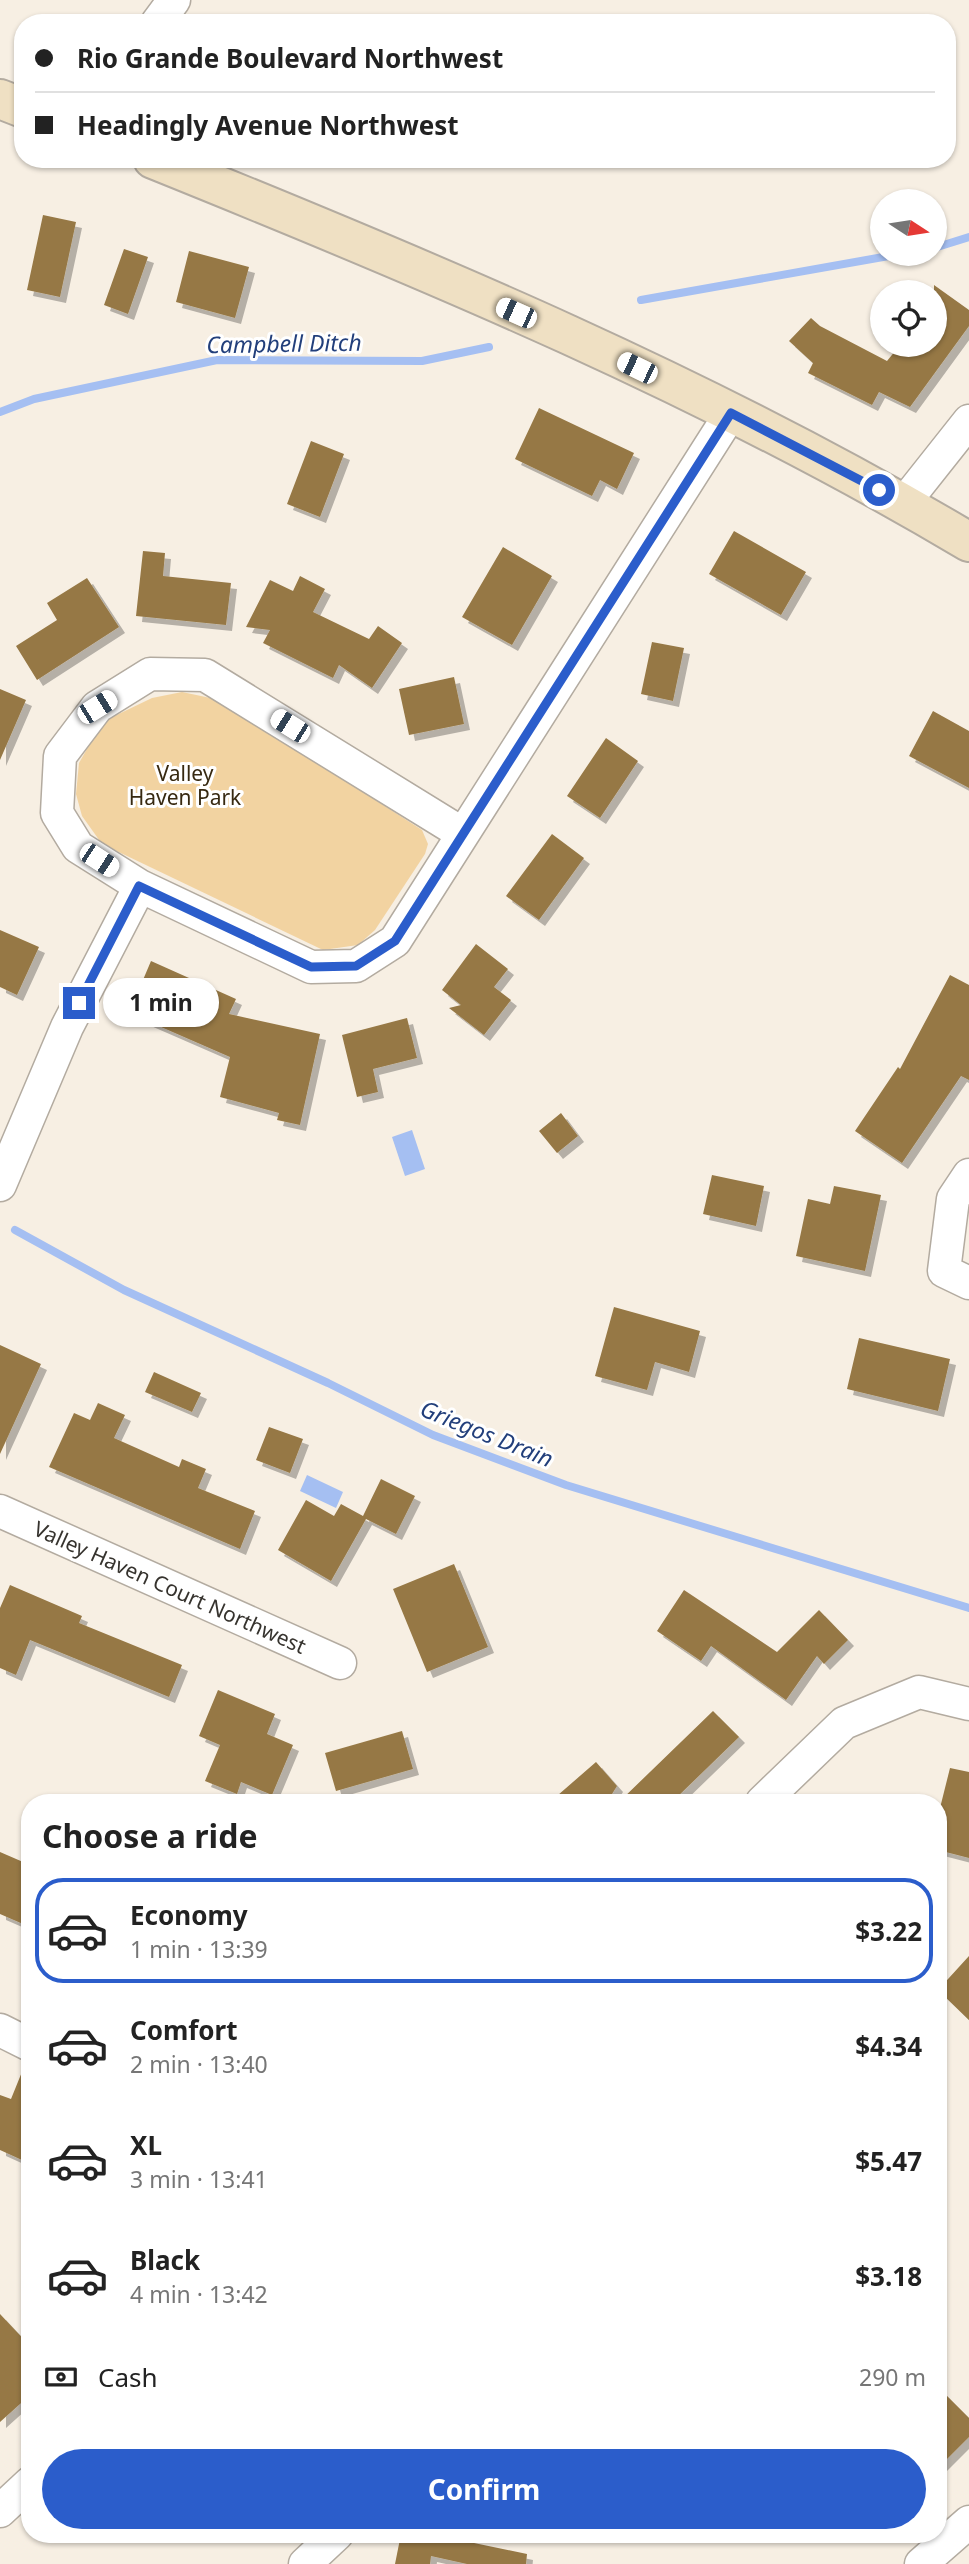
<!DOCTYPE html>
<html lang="en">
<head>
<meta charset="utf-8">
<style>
  body { margin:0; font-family:"Noto Sans",sans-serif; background:#f2f2f2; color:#222; height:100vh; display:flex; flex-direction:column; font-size:26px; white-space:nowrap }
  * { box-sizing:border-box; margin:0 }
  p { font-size:23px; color:#767676 }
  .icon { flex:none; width:38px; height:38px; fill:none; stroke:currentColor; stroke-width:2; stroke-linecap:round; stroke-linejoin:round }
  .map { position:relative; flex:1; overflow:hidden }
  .panel { position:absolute; left:21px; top:1794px; width:926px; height:749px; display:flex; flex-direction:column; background:#fff; border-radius:28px; box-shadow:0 2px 5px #0004 }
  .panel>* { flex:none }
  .guide { position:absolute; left:14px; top:14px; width:942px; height:154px; border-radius:28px; box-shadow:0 2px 5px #0004; display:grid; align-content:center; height:154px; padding:0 21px; background:#fff }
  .needle { width:46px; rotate:102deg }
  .fabs { position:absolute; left:870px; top:189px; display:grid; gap:14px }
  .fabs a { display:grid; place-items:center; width:77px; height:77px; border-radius:50%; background:#fff; box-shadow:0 2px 5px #0004; font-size:35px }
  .end { position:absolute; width:32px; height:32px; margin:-16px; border:9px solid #2b5dcb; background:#fff; box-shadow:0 0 0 4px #fff }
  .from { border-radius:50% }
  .bubble { position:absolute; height:49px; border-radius:24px; background:#fff; box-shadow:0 2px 5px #0004; font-size:23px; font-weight:700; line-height:49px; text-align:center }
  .car { position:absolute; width:21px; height:42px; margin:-21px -10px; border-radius:9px; box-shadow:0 0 5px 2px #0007; background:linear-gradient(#fff 24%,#345 0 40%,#fff 0 76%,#345 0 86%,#fff 0) }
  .guide b { display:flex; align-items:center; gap:24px; height:66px; font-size:26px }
  .guide b+b { border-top:2px solid #e0e0e0 }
  .guide i { width:18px; height:18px; background:#222 }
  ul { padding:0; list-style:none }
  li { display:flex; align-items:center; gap:21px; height:105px; margin:0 14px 10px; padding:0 7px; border:4px solid transparent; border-radius:28px }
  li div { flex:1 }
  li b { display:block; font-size:26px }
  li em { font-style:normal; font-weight:700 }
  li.selected { border-color:#2b5dcb }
  li>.icon { width:63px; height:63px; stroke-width:1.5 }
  h2 { padding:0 21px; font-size:32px; line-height:84px }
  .pay { display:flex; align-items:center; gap:18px; height:77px; padding:0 21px; font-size:26px }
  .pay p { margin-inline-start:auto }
  .cta { display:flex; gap:14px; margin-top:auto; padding:14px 21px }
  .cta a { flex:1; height:80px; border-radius:42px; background:#2b5dcb; color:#fff; font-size:28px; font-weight:700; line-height:80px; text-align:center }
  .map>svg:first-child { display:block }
</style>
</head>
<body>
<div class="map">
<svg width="969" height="2564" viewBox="0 0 969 2564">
  <defs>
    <filter id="shadow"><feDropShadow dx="6" dy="6" stdDeviation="0" flood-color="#0004"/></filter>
  </defs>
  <rect width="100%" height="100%" fill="#f7efe3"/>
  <path fill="#f2d3a1" d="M182,692L220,700L422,830L428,844L425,854L375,930L358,945L323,950L102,844L82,816L76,794L79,763L102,722L152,698Z"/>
  <path fill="#a5bff2" d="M412,1130L425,1169L405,1176L392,1137Z
    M307,1475L343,1492L336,1508L300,1491Z"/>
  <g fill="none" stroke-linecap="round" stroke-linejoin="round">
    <path stroke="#a5bff2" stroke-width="8" d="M934,248L969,237
      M641,300L900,254
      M0,412L34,399L217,360L422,361L489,347
      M15,1230L124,1290L328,1383L433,1435L566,1485L969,1608"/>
  </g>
  <path fill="#967845" filter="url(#shadow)" d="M43,215L76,222L60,297L27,290Z
    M124,249L148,257L128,314L104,305Z
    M189,251L249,267L235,318L176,302Z
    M934,285L969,310V326L910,407L879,392L872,405L808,373L813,363L789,341L811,318L820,326L887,361L900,345H934Z
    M539,408L634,453L617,489L600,480L592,496L515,459Z
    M311,441L344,454L320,517L287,504Z
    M734,531L806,572L781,615L709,574Z
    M503,547L552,576L512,645L462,617Z
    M143,551L165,553L163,576L231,583L226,625L136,616Z
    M300,576L325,589L313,612L369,639L378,626L402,643L372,688L339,665L333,678L263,643L270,630L246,627L270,580L293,591Z
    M87,578L119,627L37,680L16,646L57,620L47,603Z
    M652,642L684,648L673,701L641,694Z
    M454,677L464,724L409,735L399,689Z
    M0,689L26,700L0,760Z
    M933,711L969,731V788L909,756Z
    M606,738L638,761L600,818L567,796Z
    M552,834L584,858L539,920L506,896Z
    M0,930L39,947L17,995L0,987Z
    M476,944L508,969L494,987L511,1000L484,1035L449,1008L461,1005L442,990Z
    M151,961L236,999L229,1014L320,1034L300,1125L277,1120L279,1113L220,1097L230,1057L129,1013Z
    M950,975L969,985V1080L961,1076L902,1163L855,1131L898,1067L900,1069Z
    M407,1018L417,1058L373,1069L378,1092L357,1097L342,1035Z
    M561,1113L578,1136L557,1153L539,1131Z
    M712,1175L764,1186L756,1226L703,1214Z
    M834,1186L881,1195L865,1271L796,1256L808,1199L830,1204Z
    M614,1307L700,1331L689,1372L655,1362L647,1390L595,1376Z
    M859,1338L950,1359L938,1411L847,1389Z
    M0,1345L41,1364L0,1454Z
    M154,1372L201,1393L192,1412L145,1392Z
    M98,1403L125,1415L114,1438L179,1467L182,1459L206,1469L198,1488L255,1511L240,1549L49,1467L74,1413L90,1420Z
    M269,1427L303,1439L290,1473L256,1460Z
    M381,1479L415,1496L396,1534L366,1519L331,1581L278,1550L306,1500L334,1516L341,1504L363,1516Z
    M454,1564L488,1647L427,1672L393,1589Z
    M10,1585L82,1616L79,1623L182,1665L169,1697L30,1640L16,1675L0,1668V1608Z
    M684,1590L777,1652L819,1610L848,1640L824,1664L817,1656L786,1700L711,1646L701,1661L657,1631Z
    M218,1690L275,1714L267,1734L293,1745L272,1795L241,1782L237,1794L205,1781L220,1745L199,1736Z
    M713,1711L739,1737L672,1802H619Z
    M402,1731L413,1769L336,1791L325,1753Z
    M596,1762L617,1786L607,1802H550Z
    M950,1768L969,1772V1858L938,1850V1816Z
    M0,1852L30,1865V1927L0,1914Z
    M969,1956V2020L938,1990Z
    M26,2062L30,2063V2142L22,2160L0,2150V2095L11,2099Z
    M0,2314L30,2346V2395L0,2422Z
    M938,2387L969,2418V2437L938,2468Z
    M401,2534H431L527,2554L526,2564H467L431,2556L430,2564H395Z"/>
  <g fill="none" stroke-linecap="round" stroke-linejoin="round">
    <defs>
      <path id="minor" d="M157,23L174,0
        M904,503L969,421
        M463,834L205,675L150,674L97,707L60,756L57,813L78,847L140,886L311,967L356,966L395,941L731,413
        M969,1175L953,1199L944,1271L969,1283
        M0,1185L67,1027L140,886
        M0,1511L340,1663
        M762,1802L844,1723L919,1692L969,1704
        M0,2030L30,2045
        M0,2511L30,2483
        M305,2564L337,2534
        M921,2564L969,2522"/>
      <path id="secondary" d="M0,99L23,108
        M153,159C431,271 711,388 969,542"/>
    </defs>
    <use href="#minor" stroke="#b3aba0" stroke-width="35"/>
    <use href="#secondary" stroke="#b3aba0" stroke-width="42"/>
    <use href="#minor" stroke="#fff" stroke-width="32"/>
    <use href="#secondary" stroke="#efe0c3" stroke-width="38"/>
  </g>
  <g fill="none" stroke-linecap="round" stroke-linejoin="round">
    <path stroke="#2b5dcb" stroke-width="9" d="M79,1003L139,886L311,967L356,966L395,941L731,413L879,490"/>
  </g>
  <g text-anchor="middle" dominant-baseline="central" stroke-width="6" stroke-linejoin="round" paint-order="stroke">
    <g font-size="21" fill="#372911" stroke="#fff">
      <text x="185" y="773">Valley<tspan x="185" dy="24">Haven Park</tspan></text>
    </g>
    <g font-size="21" fill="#36332e" stroke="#fff">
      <text transform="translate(170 1587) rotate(24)">Valley Haven Court Northwest</text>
    </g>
    <g font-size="23" font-style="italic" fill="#223f7b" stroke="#fff">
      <text transform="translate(284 343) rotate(-1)">Campbell Ditch</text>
      <text transform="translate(487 1433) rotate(22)">Griegos Drain</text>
    </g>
  </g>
</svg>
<div class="fabs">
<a><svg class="needle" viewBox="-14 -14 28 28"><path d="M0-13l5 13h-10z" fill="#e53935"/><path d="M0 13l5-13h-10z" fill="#767676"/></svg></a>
<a><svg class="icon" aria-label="locate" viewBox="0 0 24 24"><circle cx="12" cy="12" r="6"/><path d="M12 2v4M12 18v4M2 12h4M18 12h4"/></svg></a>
</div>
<i class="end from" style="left:879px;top:490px"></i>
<i class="end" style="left:79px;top:1003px"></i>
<div class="bubble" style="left:103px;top:978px;width:116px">1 min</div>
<i class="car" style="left:516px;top:313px;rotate:294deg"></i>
<i class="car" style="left:637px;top:368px;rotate:296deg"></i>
<i class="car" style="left:97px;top:707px;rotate:58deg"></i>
<i class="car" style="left:290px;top:726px;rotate:302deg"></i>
<i class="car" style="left:99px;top:860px;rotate:123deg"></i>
<div class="guide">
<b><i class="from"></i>Rio Grande Boulevard Northwest</b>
<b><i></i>Headingly Avenue Northwest</b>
</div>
<section class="panel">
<h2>Choose a ride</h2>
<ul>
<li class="selected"><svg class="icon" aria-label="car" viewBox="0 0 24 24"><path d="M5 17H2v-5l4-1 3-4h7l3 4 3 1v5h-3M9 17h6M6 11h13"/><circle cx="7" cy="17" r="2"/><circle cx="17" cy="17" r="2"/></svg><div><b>Economy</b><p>1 min · 13:39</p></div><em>$3.22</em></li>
<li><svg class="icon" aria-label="car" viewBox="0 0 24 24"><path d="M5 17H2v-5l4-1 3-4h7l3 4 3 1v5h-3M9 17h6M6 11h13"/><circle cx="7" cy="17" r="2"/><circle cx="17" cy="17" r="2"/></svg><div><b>Comfort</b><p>2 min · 13:40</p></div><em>$4.34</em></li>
<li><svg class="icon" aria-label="car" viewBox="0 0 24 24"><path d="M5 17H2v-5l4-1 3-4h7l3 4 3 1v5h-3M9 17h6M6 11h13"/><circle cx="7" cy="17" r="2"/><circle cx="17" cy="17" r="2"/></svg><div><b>XL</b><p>3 min · 13:41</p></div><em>$5.47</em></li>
<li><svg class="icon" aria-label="car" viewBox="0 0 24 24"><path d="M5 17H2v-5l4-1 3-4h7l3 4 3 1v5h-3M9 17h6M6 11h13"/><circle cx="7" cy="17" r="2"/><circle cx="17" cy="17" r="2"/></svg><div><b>Black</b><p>4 min · 13:42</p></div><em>$3.18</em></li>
</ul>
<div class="pay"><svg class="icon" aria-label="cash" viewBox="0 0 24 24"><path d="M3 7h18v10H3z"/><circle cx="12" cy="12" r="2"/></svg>Cash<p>290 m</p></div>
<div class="cta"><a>Confirm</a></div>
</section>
</div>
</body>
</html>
